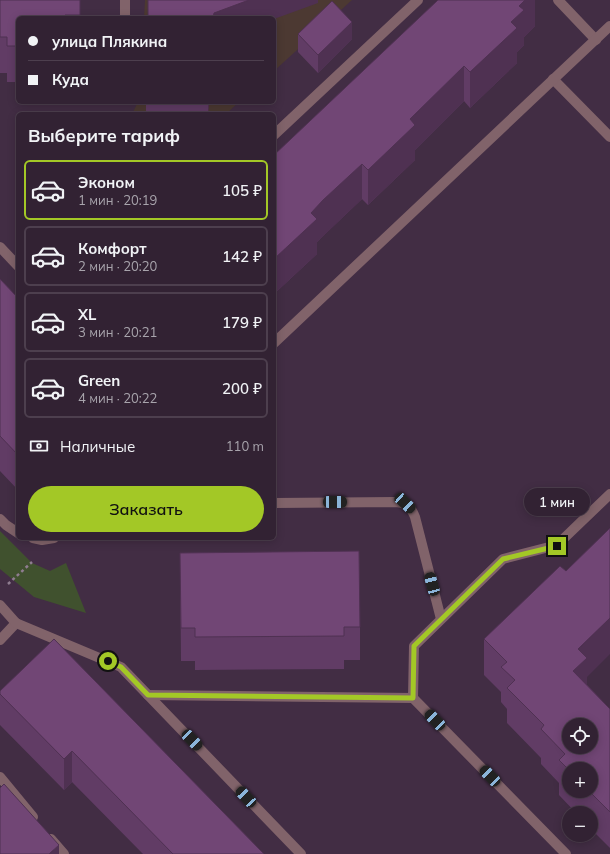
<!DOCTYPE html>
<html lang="ru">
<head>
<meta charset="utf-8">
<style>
  body { margin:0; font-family:Mulish,sans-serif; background:#3d2f3f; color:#f1f3f6; height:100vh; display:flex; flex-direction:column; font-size:15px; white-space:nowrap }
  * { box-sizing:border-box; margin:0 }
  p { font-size:13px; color:#a8a4ac }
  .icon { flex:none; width:22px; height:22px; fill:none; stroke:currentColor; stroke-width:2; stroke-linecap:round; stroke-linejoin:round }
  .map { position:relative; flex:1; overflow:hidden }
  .panel { position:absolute; left:16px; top:112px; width:260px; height:428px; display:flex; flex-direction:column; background:#322233; border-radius:6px; box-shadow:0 2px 10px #0003,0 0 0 1px #4d3f4e }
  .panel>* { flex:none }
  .banner { position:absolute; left:16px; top:16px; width:260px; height:88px; border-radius:6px; box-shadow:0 2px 10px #0003,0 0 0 1px #4d3f4e; display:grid; align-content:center; height:88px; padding:0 12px; background:#322233 }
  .tools { position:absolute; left:562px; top:718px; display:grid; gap:8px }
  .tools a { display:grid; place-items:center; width:36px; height:36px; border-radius:50%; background:#322233; box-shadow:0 2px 10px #0003,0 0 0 1px #4d3f4e; font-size:20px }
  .end { position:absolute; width:18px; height:18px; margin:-9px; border:5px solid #a3c826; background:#111; box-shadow:0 0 0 2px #111 }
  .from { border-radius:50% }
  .bubble { position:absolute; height:28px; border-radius:14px; background:#322233; box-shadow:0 2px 10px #0003,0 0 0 1px #4d3f4e; font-size:13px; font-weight:600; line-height:28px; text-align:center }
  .car { position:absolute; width:12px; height:24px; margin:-12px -6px; border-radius:5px; box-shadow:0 0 3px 1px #0007; background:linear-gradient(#222 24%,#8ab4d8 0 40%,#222 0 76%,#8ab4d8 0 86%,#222 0) }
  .banner b { display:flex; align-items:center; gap:14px; height:38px; font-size:15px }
  .banner b+b { border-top:1px solid #4d3f4e }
  .banner i { width:10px; height:10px; background:#f1f3f6 }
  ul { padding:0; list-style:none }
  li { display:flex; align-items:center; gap:12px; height:60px; margin:0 8px 6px; padding:0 4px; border:2px solid #4d3f4e; border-radius:6px }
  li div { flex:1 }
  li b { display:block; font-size:15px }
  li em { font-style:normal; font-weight:600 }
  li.active { border-color:#a3c826 }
  li>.icon { width:36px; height:36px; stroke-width:1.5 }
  h2 { padding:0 12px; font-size:18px; line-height:48px }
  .pay { display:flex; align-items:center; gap:10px; height:44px; padding:0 12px; font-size:15px }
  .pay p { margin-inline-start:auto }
  .action { display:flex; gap:8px; margin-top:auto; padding:8px 12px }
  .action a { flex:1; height:46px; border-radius:24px; background:#a3c826; color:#111; font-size:16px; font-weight:600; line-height:46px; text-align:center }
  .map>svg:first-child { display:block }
</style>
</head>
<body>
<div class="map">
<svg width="610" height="854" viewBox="0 0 610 854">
  <rect width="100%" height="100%" fill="#422d44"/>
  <path fill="#4c3932" d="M145,0H352L274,71V18H144Z
    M138,102H239L226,114H132Z"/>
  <path fill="#40512e" d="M0,531L32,563L50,571L66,563L86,613L34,597L0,569Z"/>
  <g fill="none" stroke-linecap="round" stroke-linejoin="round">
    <path stroke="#8f7d90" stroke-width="2.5" stroke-dasharray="3 3" stroke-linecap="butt" d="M8,584L32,562"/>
    <path stroke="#81636a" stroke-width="10" d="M125,0V18
      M558,0L596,40
      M553,79L610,137
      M274,135L418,0
      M0,247L18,266
      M274,503L396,502C407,503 411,507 415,517L441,619
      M0,640L16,623
      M148,695L413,698L566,854
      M413,698L414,646L503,559L557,545L610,494
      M0,777L33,817
      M51,839L64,854"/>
    <path stroke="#81636a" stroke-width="10" d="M274,343L610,26
      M0,519L6,525L18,533
      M33,538L42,540L54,538
      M0,605L16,623L121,667L301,854"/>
  </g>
  <path fill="#613c65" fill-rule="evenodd" d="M0,0H80V18H18V82H7V73H0Z
    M535,0V26L524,37V45L517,52V63L470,108L464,101L415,150V160L368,205L362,199L323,236L317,242V254L274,294V155Z
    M298,34L352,39L318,73L298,52Z
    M146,102H209L208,114H146Z
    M0,279L18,298V490L0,471Z
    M180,553L360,627V660H344V669L195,670V661H181Z
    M484,639L587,677V685L610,709V848L591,829V813H576L559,795V783L541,764V758L507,723V709L501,702V692L484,675ZM569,769L591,791H569Z
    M0,691L264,854H143L72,782L64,790L0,725Z"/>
  <path fill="#4f3152" d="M249,0H318V3L274,19V18H213L214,13Z
    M525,0H535V26L524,37V45L517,52V63L470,108V72L511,22L519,6Z
    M352,22V39L318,73V55Z
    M464,66V101L415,150V160L368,205V170L410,119Z
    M208,102H209L208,114Z
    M362,164V199L317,242V254L274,294V259L311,213L323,200Z
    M610,618V654L587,677V694L573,671L578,649Z
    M72,751V782L64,790V759Z
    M59,845V854H49Z"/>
  <path fill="#714675" stroke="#4f3152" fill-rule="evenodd" d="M0,0H80V15H65L66,18H18V46H7V37H0Z
    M148,0H249L214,13L213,18H148Z
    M438,0H525L519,6L524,10L511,22L517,28L470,72L464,66L410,119L415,125L368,170L362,164L323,200L311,213L317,219L274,259V155Z
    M332,1L352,22L318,55L298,34Z
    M0,279L18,298V455L0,436Z
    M610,528V618L578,649L587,658L573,671L610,709V812L589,791H591V769H569V770L559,760L565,754L541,729L544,725L507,688L515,680L501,667L507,662L484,639L560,566L566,571ZM569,725H591V747H569Z
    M359,551L360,627H344V636L195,637V628H181L180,553Z
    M54,639L264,854H173L72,751L64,759L0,694V691Z
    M4,784L59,845L49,854H0V788Z"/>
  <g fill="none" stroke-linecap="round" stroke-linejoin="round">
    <path stroke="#a3c826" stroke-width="5" d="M108,661L121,667L148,695L413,698L414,646L503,559L557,546"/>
  </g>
</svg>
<div class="tools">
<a><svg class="icon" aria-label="locate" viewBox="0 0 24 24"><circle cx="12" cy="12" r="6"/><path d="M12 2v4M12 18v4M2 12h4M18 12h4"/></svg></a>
<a>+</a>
<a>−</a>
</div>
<i class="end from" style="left:108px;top:661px"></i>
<i class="end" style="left:557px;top:546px"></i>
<div class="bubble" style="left:524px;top:488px;width:66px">1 мин</div>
<i class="car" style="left:335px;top:502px;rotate:90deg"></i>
<i class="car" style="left:405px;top:503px;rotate:133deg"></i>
<i class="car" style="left:432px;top:584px;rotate:345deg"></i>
<i class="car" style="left:435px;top:720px;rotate:316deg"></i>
<i class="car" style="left:192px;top:740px;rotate:136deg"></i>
<i class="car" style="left:490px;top:776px;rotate:316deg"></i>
<i class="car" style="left:246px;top:797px;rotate:317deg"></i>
<div class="banner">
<b><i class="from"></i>улица Плякина</b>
<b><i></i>Куда</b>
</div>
<section class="panel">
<h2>Выберите тариф</h2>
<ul>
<li class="active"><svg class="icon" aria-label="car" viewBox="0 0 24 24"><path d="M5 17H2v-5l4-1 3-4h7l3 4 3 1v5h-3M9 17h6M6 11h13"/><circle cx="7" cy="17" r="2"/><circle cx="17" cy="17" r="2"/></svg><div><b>Эконом</b><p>1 мин · 20:19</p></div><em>105 ₽</em></li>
<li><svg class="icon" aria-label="car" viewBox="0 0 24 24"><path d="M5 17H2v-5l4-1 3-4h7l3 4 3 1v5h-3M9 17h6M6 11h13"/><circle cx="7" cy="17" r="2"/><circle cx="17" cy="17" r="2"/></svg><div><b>Комфорт</b><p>2 мин · 20:20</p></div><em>142 ₽</em></li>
<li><svg class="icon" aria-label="car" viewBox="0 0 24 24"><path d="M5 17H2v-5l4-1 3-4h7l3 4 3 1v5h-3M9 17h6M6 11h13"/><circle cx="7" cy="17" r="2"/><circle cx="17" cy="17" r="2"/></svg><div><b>XL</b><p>3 мин · 20:21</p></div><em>179 ₽</em></li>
<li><svg class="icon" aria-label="car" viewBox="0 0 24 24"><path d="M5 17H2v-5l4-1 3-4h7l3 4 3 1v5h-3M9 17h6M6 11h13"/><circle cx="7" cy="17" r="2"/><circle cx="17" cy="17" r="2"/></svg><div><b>Green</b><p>4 мин · 20:22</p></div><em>200 ₽</em></li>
</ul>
<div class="pay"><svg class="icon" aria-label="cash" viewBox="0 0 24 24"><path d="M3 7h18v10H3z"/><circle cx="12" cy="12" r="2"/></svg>Наличные<p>110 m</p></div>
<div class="action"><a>Заказать</a></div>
</section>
</div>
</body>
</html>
